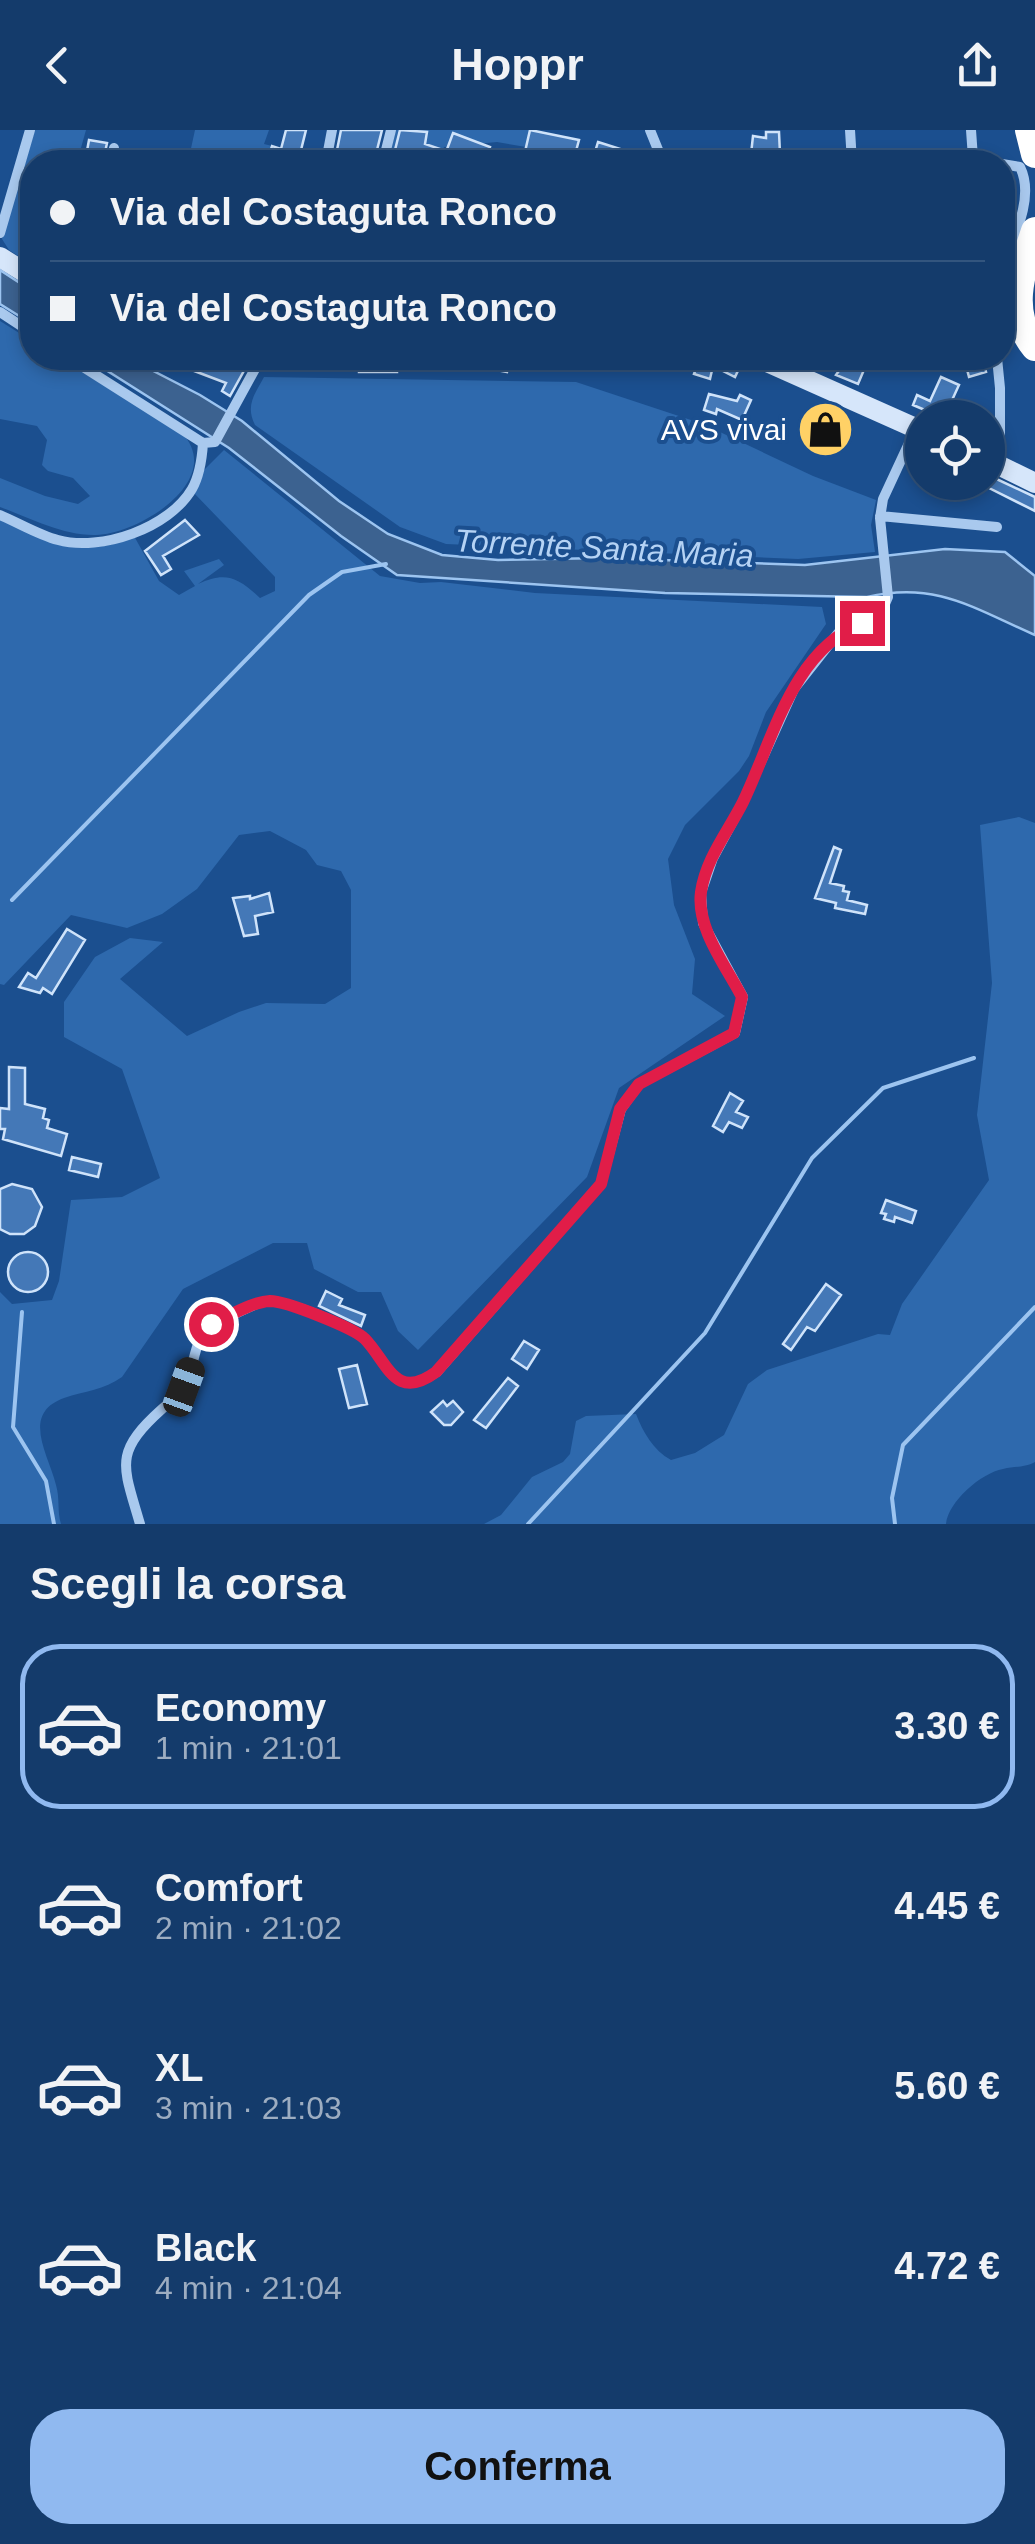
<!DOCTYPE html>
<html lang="it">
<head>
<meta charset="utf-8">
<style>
  body { margin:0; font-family:Helvetica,sans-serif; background:#214673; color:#f1f3f6; height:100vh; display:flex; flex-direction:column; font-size:38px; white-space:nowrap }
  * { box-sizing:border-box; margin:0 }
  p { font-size:32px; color:#9dadc1 }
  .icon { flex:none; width:55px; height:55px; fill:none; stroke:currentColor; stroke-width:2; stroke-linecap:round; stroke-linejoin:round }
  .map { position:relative; height:1394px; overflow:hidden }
  .drawer { display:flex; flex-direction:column; background:#143b6b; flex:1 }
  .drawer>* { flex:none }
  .banner { position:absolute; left:20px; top:20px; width:995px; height:220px; border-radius:40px; box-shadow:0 5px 15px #0003,0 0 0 2px #33557e; display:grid; align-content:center; height:220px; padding:0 30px; background:#143b6b }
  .buttons { position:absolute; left:905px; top:270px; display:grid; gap:20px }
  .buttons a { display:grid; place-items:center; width:100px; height:100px; border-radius:50%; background:#143b6b; box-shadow:0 5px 15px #0003,0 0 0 2px #33557e; font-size:50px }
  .end { position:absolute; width:45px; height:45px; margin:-22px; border:12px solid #e11d48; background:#fff; box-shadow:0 0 0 5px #fff }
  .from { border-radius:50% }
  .car { position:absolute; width:30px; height:60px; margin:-30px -15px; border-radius:12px; box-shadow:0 0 8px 2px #0007; background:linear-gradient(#222 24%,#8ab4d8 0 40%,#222 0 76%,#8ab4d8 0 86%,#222 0) }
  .banner b { display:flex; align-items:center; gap:35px; height:95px; font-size:38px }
  .banner b+b { border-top:2px solid #33557e }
  .banner i { width:25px; height:25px; background:#f1f3f6 }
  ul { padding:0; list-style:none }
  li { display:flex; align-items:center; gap:30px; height:165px; margin:0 20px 15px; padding:0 10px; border:5px solid transparent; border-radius:40px }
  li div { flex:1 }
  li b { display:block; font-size:38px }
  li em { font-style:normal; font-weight:700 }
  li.on { border-color:#90b9f0 }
  li>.icon { width:90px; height:90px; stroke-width:1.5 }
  h2 { padding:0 30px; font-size:45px; line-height:120px }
  .cta { display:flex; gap:20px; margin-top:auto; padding:20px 30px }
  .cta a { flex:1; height:115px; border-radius:40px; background:#90b9f0; color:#111; font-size:40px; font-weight:700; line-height:115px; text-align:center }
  header { display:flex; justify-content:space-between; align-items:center; height:130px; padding:0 30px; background:#143b6b; font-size:45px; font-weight:700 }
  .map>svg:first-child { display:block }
</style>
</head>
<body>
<header><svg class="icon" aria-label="back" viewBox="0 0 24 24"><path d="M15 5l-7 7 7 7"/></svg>Hoppr<svg class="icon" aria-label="share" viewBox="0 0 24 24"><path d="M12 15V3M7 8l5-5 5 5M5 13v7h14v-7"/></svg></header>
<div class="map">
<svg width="1035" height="1394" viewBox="0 0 1035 1394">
  <rect width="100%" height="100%" fill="#1b4f8f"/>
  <path fill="#2e69ad" d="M35,0H86L77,32H32V135L9,120L2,109Z
    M195,0H269L264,14L272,16L267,32H204L190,23Z
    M396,0H530L526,17L497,12L444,17L440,30L445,32H388Z
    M0,191L32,211V228H59L182,303C226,350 139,404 96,405C64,406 30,388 0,377V348L45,366L78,374L90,366L73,348L48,341L42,335L47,310L37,296L0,289Z
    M264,247L576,252L703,294L813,346L876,370L871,395L875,422L798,429L446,414L400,397L255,295C245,275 255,264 264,247Z
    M224,320L380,446L420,453L441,452L535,463L822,477L826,494L766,582L749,626L739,641L685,695L668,729L674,775L695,829L692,864L725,886L619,958L587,1047L418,1220L398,1201L381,1162H358L314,1139L307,1113H273L183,1159L122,1247C104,1260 85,1261 64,1268C20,1284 49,1325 56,1355C60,1368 57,1381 61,1394H0V1162L12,1174L52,1170L59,1151L71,1070L122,1067L160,1048L122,939L64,907V872L95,827L130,808L163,812L120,849L187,906L239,882L266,873L325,874L351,858V760L341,741L317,735L306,720L270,701L239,705L197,759L162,784L127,798L71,785L4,855L0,854V389C50,405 82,432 134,406L159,451L179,465L195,456L184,441L219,429L224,435L198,454C225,441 238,447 260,468L275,461V447L193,362L201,343Z
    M1019,687L1035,693V1332C1024,1338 1015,1336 1003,1339C981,1343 948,1372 946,1394H484L501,1385L532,1347L563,1332L570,1324L576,1291L586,1286L636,1284C643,1302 653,1320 671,1330L695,1323L724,1305L748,1254L767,1240L878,1204L890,1205L902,1174L989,1050L977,985L992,853L980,695Z"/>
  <path fill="#3c6290" stroke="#9cc4f0" stroke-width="2.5" d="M0,140L32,161V194L0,174Z
    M87,228H128L200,265L242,291L339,371L388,404L442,425L498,430L603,428L805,435L945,419L1005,422L1035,446V505C973,478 936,451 867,467L665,463L397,445L341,406L229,318Z"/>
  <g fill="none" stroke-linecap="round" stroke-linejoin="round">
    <path stroke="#9cc4f0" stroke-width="4" d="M12,770L309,465L342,442L386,434
      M22,1182L13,1297L46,1351L54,1394
      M528,1394L705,1203L812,1028L883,958L974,928
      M895,1394L892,1368L903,1315L1035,1177"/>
  </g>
  <path fill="#4478b7" stroke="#cfe3fa" stroke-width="2.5" d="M286,0H306L298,32H267L272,16L281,19Z
    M341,0H382L374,32L335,30Z
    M400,0L427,2L425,14L440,19L435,32L421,29L420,32H392Z
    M530,0L579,10L573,32H551L524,26Z
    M766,2H779L780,24H751L753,6L766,8Z
    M453,3L490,17L485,32L446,22Z
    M89,10L107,13L103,32H85Z
    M598,12L652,29L654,32H592Z
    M160,228H251L230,266L222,261L226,253Z
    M359,228H397V242H359Z
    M460,228H510L507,242L460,233Z
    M530,228H571L568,240L529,232Z
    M694,228H737L743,230L735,247L713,236L710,249L694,244L699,230Z
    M848,228H869L858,254L836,245Z
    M964,228H982L986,242L969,247Z
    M941,247L959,255L948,279L967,288H930L932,283L913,275L917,265L930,271Z
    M709,264L737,271L740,265L751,270L742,290L717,279L716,284L704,280Z
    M988,345L1035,367V381L983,355L988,352Z
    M185,390L199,405L163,426L171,439L161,445L145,421Z
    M834,717L841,720L830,753L844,756L843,761L849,762L847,770L867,775L865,784L835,778L836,773L815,768Z
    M269,763L273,782L255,786L258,804L244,806L233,768L250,766V769Z
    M67,799L85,810L52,864L43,858L40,863L19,857L28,843L36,848Z
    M9,937L25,938V974L45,979L43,988L49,990L47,998L67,1004L61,1026L3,1009L5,999H0V978L9,979Z
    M730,963L743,971L736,982L748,987L742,998L729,992L723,1002L713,996Z
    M72,1027L101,1034L98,1047L69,1040Z
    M12,1054L32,1059L42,1077L35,1096L24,1104H10L0,1099V1059Z
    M886,1070L916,1081L912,1093L895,1087L894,1092L884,1089L886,1084L881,1083Z
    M8 1142a20 20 0 1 1 40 0a20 20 0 1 1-40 0Z
    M826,1154L841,1165L815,1201L807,1197L791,1220L783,1214Z
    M326,1161L342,1169L339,1175L365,1185L361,1196L319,1176Z
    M524,1211L539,1220L527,1239L512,1229Z
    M357,1235L367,1274L349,1278L339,1239Z
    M508,1248L518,1256L486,1298L474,1290Z
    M443,1271L447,1276L453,1271L463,1282L451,1295H444L431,1282Z"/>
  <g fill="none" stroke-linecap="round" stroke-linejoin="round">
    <path stroke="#a9c9ee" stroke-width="10" d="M650,0L663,32
      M850,0L852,32
      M971,0L973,28L978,32
      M112,32L114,18
      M326,32L332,0
      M383,32L391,0
      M1002,34L1020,37C1035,67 1014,107 1002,137
      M0,103L30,0
      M0,182L32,203
      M69,228L203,313L215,312L261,228
      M997,228L1000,258V334
      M794,243L802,228
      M0,385C19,393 39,405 58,410C101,422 169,398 192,359C200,345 202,329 203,313
      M880,386L997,397
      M140,1394C123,1335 113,1323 162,1279C169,1273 179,1265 184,1257C195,1239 193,1208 211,1194C216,1190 227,1187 233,1185C244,1180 257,1172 268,1171C286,1170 346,1195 361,1206C388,1225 389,1275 437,1242L601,1054L621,979L639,954L735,903L743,867L703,793L701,763L713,728L740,678L794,559L839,502L862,493L884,476L888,467L880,388L883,369L916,298"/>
    <path stroke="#d6e6fa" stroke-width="20" d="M0,127L32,147
      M758,228L922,301
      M988,330L1035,353"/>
    <path stroke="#fff" stroke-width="28" d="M1029,0L1035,24
      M1035,101C1022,140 1006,182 1035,217"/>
  </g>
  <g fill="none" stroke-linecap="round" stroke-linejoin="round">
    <path stroke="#e11d48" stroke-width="12" d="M211,1194C228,1187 251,1172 270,1171C286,1171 354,1198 365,1209C388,1233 395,1272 436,1242L601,1054L620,979L639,954L734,903L742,867C726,836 696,798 701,762C706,728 728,702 743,672C773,610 792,521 862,493"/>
  </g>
  <defs>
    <symbol id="shop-disc" viewBox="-11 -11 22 22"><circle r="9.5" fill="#ffd166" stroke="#1b4f8f"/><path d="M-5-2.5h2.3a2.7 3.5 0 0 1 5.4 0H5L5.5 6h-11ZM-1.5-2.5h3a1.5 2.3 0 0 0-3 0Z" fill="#111"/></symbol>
  </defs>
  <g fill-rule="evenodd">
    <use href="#shop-disc" x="794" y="268" width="63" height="63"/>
  </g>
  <g text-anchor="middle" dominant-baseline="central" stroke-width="8" stroke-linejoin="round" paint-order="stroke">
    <g font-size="30" fill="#fff" stroke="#1b4f8f" text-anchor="end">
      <text x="787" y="299">AVS vivai</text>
    </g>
    <g font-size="32" font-style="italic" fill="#b5d3f5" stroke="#1b4f8f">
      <text transform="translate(604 418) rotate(3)">Torrente Santa Maria</text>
    </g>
  </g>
</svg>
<div class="buttons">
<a><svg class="icon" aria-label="locate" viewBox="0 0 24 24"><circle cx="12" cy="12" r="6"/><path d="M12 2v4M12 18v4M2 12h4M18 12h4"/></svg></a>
</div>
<i class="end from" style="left:211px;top:1194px"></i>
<i class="end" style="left:862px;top:493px"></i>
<i class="car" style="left:184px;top:1257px;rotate:20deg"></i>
<div class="banner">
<b><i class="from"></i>Via del Costaguta Ronco</b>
<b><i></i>Via del Costaguta Ronco</b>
</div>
</div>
<section class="drawer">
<h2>Scegli la corsa</h2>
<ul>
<li class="on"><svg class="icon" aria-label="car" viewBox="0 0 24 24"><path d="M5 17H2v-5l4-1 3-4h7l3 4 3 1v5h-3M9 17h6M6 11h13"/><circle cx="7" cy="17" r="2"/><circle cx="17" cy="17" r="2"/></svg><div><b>Economy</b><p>1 min · 21:01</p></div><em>3.30 €</em></li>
<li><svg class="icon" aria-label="car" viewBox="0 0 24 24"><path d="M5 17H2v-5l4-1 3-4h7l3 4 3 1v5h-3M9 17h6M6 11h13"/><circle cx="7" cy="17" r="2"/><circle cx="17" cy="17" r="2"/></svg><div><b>Comfort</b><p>2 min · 21:02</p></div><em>4.45 €</em></li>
<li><svg class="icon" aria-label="car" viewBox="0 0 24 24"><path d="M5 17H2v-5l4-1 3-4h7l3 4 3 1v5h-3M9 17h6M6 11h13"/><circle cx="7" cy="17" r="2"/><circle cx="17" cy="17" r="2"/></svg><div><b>XL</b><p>3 min · 21:03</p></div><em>5.60 €</em></li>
<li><svg class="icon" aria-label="car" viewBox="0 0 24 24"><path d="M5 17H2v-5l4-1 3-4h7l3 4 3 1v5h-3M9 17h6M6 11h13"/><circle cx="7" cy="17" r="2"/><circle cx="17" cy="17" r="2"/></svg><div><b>Black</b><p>4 min · 21:04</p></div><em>4.72 €</em></li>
</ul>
<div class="cta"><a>Conferma</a></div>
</section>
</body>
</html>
